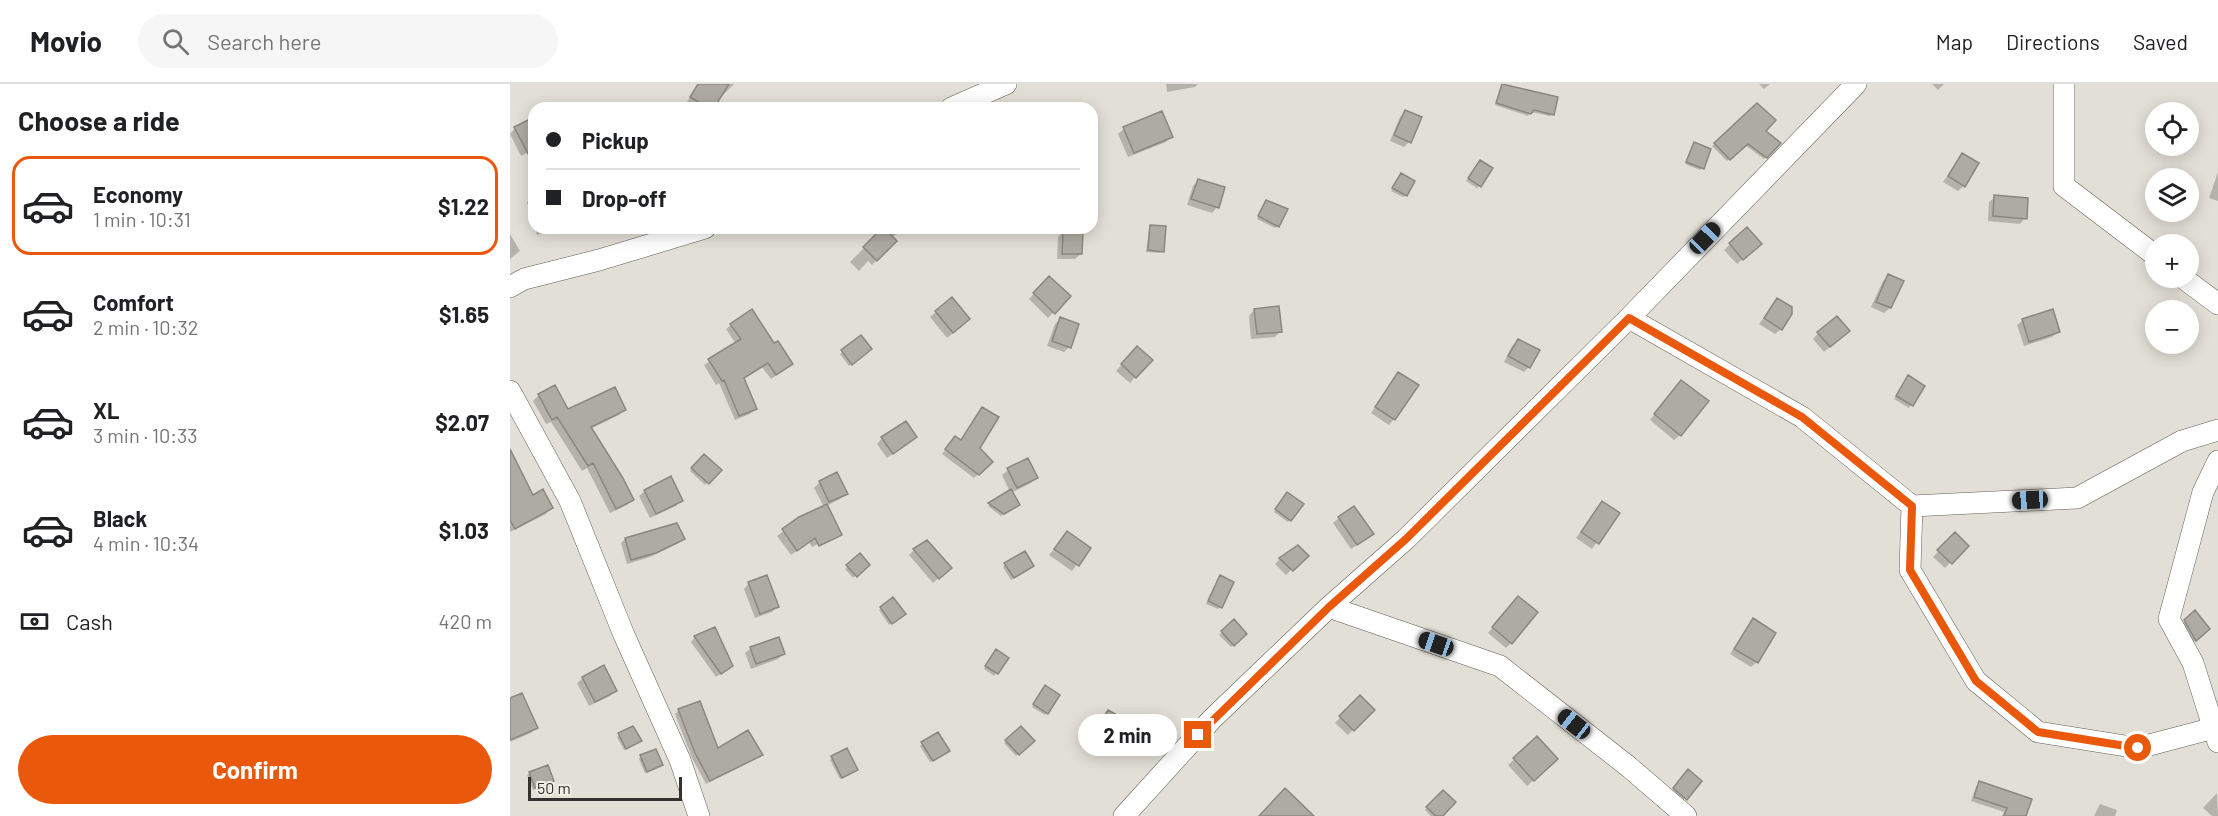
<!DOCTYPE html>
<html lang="en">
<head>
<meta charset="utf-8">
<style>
  body { margin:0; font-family:Barlow,sans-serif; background:#f6f6f6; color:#202124; height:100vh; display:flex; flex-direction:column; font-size:22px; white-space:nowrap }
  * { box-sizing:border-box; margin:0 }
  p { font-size:20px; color:#757577 }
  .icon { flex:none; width:33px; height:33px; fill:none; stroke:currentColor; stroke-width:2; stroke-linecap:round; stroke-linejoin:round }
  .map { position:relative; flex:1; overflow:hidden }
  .side { display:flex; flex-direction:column; background:#fff; width:510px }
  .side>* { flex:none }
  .guide { position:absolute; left:18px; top:18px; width:570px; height:132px; border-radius:18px; box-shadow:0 3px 15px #0003; display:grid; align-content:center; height:132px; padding:0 18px; background:#fff }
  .controls { position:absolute; left:1635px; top:18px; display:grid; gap:12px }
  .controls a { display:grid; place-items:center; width:54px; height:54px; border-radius:50%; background:#fff; box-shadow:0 3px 15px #0003; font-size:30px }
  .scale { position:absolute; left:18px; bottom:15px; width:154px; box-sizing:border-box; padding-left:6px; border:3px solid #33322e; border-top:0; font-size:16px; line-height:21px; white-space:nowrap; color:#33322e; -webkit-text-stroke:4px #efeee4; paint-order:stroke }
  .end { position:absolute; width:27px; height:27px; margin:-14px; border:8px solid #ea580c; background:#fff; box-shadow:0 0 0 3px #fff }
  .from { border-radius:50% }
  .bubble { position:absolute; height:42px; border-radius:21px; background:#fff; box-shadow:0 3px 15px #0003; font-size:20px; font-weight:700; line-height:42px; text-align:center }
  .car { position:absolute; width:18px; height:36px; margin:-18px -9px; border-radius:8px; box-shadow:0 0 4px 2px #0007; background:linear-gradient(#222 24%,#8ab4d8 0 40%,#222 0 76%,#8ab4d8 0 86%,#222 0) }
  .guide b { display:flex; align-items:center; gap:21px; height:57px; font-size:22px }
  .guide b+b { border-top:2px solid #e0e0e0 }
  .guide i { width:15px; height:15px; background:#202124 }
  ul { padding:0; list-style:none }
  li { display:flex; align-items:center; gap:18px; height:99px; margin:0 12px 9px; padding:0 6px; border:3px solid transparent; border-radius:18px }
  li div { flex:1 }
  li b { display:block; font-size:22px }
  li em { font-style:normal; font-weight:700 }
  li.on { border-color:#ea580c }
  li>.icon { width:54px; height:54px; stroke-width:1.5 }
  h2 { padding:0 18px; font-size:27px; line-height:72px }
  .pay { display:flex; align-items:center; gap:15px; height:66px; padding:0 18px; font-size:22px }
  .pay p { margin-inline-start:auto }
  .action { display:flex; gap:12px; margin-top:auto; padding:12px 18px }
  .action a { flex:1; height:69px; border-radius:36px; background:#ea580c; color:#fff; font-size:24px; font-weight:700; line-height:69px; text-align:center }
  header { display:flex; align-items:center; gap:36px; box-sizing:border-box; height:84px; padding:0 30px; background:#fff; border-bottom:2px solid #e0e0e0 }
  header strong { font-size:28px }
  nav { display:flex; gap:33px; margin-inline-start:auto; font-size:21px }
  .search { width:420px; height:54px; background:#f6f6f6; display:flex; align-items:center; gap:15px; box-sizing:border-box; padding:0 21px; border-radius:33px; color:#757577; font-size:22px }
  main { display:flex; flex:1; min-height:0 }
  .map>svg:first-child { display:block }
</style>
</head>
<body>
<header>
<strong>Movio</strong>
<div class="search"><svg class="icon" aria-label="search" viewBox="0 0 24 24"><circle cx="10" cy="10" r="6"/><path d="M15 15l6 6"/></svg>Search here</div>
<nav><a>Map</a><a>Directions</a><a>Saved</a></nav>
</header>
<main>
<section class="side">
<h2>Choose a ride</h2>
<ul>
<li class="on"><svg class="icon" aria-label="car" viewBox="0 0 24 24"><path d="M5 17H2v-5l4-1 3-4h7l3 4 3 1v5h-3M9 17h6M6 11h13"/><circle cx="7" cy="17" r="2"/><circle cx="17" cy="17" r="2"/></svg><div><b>Economy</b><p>1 min · 10:31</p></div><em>$1.22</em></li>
<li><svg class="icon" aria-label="car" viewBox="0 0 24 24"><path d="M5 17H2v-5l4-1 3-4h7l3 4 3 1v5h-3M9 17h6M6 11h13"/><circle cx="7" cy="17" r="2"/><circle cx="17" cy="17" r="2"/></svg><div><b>Comfort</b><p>2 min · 10:32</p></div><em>$1.65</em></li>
<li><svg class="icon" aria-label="car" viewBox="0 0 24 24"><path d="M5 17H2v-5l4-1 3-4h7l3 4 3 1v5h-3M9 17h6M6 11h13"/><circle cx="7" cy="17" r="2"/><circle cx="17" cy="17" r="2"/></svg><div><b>XL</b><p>3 min · 10:33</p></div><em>$2.07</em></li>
<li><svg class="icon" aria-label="car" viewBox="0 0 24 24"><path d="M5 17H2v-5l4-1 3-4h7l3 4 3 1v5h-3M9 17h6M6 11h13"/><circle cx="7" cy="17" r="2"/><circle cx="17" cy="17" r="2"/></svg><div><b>Black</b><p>4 min · 10:34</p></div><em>$1.03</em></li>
</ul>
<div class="pay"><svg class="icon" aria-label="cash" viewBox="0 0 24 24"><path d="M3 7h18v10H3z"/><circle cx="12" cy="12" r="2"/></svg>Cash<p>420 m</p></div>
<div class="action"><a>Confirm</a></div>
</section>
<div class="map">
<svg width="1708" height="732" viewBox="0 0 1708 732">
  <rect width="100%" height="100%" fill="#e2e0d6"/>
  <path fill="#0003" d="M188,0H224L200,24H187L177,18Z
    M656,0H688L685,3L657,8Z
    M1249,0H1260L1254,5Z
    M1422,0H1434L1428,6Z
    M993,1L1042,30L1040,32L1021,28L1018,32L985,21Z
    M896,27L899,58L894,63L880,57L890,33Z
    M651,29L661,52L656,58L618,73L608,50L614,45Z
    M1231,35L1253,47L1269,59L1254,75L1235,61L1217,77L1202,62Z
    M24,41V65L11,72L0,50L5,44Z
    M1184,60L1192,84L1190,86L1175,80Z
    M1452,71L1454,102L1448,107L1433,98Z
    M968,80L969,102L967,104L956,97Z
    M1663,84L1681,91L1678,98V94H1655Z
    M1708,88V117L1699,114Z
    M889,94L896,111L893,113L881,107Z
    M688,96L707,123L702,129L677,121L683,102Z
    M24,112V141L17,118Z
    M1485,113L1515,134L1510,140L1478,137L1479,118Z
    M756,118L768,142L765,144L747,135Z
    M641,142L652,167L650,169L636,168L639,144Z
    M25,144H49L27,151Z
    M374,144H392L382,154L385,157L362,181L358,177L349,187L340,178Z
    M1237,145L1244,165L1227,180L1214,166Z
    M553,147L571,170L565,175H547L548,153Z
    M0,150L10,167L0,175Z
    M1378,191L1392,197L1380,224L1374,229L1361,223L1373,197Z
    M539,194L559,212L538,234L519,215Z
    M442,215L453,241L437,254L420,233Z
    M1267,216L1271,245L1265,250L1249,240Z
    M744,226L771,247L765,253L741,255L739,232Z
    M551,235L559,263L554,268L537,262L545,240Z
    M1513,236L1548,248L1542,253L1514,262L1507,241Z
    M221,241L264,261L277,284L261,295L252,283L233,295L245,325L240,330L225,336L209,299L206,301L194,281L226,260L216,245Z
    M1308,249L1332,252L1314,268L1303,255Z
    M351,253L358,267L339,282L330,270Z
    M1008,257L1019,283L1014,288L994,278L1002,262Z
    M622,269L625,293L620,299L606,287Z
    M888,290L884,335L879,341L861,329Z
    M1396,296L1413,302L1399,324L1384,315Z
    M1166,303L1170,351L1164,356L1140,336Z
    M29,311L58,327L114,326L109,331L80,345L122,416L117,421L100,429L77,384L72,387L41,338L36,340L23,317Z
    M372,354L399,358L377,374L367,360Z
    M445,354L468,365L481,378L464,394L432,370Z
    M194,372L209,386L195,401L180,387Z
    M0,374L22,413L41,424L36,430L0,448Z
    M498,386L526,394L521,399L501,409L506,423L491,432L478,422L500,408L492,391Z
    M327,390L336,409L330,415L316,422L330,451L325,455V452L302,463L299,458L281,471L267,452L289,435L314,423L304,404L310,398Z
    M135,407L171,416L166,422L140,434L129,412Z
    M775,412L780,436L778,438L764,428Z
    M1092,419L1108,429L1082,465L1066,454Z
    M829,434L856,455L841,465L823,439Z
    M557,449L579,464L562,487L539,471Z
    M1445,450L1457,462L1435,484L1423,473Z
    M115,455H173L169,459L140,473L117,480L111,459Z
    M404,466L434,489L423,499L399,471Z
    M350,471L358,481L343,494L335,485Z
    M796,472L776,491L765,480L770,475Z
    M495,480L520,484L501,496L493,483Z
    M708,495L711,523L708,525L696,520Z
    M239,499L267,522L262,528L245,534L234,505Z
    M1003,519L1001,559L996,564L978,549Z
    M371,524L392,532L379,541L369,526Z
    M1243,536L1247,578L1241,583L1220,570Z
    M1675,537L1693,550L1680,561L1669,542Z
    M724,538L735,550L721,563L709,551Z
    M185,553L217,586L206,593L181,558Z
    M241,564L274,570L268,575L241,585L235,569Z
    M484,569L497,574L484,592L474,585Z
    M73,594L105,606L100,612L79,622L67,599Z
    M532,606L537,629L535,631L522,623Z
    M850,613L863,626L838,651L825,639Z
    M0,615L26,644L21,649L0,658Z
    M169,626L207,666L251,670L196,700L182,674L165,630Z
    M598,628L612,636L591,665L578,657Z
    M511,644L523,657L506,672L494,659Z
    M109,651L127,659L114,666L107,653Z
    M1027,654L1041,681L1017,702L998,681Z
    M412,660L436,669L420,678L410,662Z
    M131,672L151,681L135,689L129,675Z
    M322,674L343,688L330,695L320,676Z
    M20,689L42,697L23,706L17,691Z
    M1173,692L1190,697L1170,720L1159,710Z
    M1470,699L1514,732H1492L1494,728L1461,717L1466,703Z
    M933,708L931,732H921L915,726Z
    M1707,709L1708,732H1702L1693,724Z
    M1590,720L1607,726L1605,732H1584Z"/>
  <path fill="#aeaca2" stroke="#89887f" stroke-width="1.5" d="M188,0H219L204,24H198L180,13Z
    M992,0L1048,13L1044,31L1024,26L1021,30L986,19Z
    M1247,19L1266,36L1256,47L1271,59L1257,74L1238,60L1220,76L1204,59Z
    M895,26L912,33L901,59L884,51Z
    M652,27L663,53L624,69L613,43Z
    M24,33V81L4,43Z
    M1184,58L1201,65L1194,85L1176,78Z
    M1452,69L1469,79L1455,103L1438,92Z
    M970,76L983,84L971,103L958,94Z
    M891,89L905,97L897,112L882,104Z
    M688,95L715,103L709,124L681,115Z
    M1484,111L1518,114L1517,135L1483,132Z
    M756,116L778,125L769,143L748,132Z
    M640,141L656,142L654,168L638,166Z
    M1237,143L1252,160L1233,176L1219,159Z
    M372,144H374L387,157L367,177L353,163Z
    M553,146H573L572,170H552Z
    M1378,190L1394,197L1381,224L1366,218Z
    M539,192L561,212L545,230L523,209Z
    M442,213L460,235L443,249L425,227Z
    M1267,214L1282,223V230L1272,246L1254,234Z
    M769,222L772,248L747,250L744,225Z
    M242,225L264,259L268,257L283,280L266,291L258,279L234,294L247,325L229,332L214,296L212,297L198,275L231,255L220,240Z
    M1543,225L1550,248L1519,258L1512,235Z
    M1327,232L1340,247L1320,263L1307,248Z
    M550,233L569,240L561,264L542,257Z
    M351,251L362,265L342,281L331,266Z
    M1008,255L1030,266L1020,284L998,272Z
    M627,262L643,276L626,294L611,280Z
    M888,288L909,301L885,336L865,323Z
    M1398,291L1415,302L1403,322L1386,312Z
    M1171,296L1199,317L1171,352L1144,330Z
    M45,301L58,325L105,303L116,326L81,343L113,394L124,416L106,425L83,379L78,382L47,333L42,336L28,310Z
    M472,323L489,333L470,364L483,378L469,391L435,365L445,352L451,356Z
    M396,337L407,353L383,370L371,353Z
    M0,365L23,411L33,405L43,424L5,445L0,436Z
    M194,370L212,386L199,400L181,384Z
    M518,374L528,394L507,404L497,384Z
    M327,388L338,410L319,418L309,397Z
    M161,392L173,417L146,430L134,406Z
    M501,405L510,421L494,430L478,419Z
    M777,408L794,420L781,437L765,425Z
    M1092,417L1110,429L1089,460L1071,448Z
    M317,420L332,451L309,462L305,454L287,467L272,445L289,433Z
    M844,422L864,450L847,461L828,433Z
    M167,439L175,455L146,469L121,476L115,454Z
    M557,447L581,464L569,482L544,465Z
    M1445,448L1459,462L1442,480L1427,466Z
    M417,456L442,484L429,495L403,465Z
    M788,461L799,472L783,487L769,474Z
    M515,467L524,482L504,494L494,479Z
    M350,469L360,481L347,493L336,481Z
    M257,491L269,523L250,530L238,498Z
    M710,491L724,498L712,524L698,517Z
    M1008,512L1028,528L1002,560L982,543Z
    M383,513L396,530L382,540L370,523Z
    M1685,526L1700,545L1686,557L1674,536Z
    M1243,534L1266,549L1248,579L1224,565Z
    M724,535L737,550L724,562L711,547Z
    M205,543L223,582L211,590L184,552Z
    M269,553L275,570L246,580L240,563Z
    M486,565L499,574L488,590L475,582Z
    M94,581L107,607L85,618L72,593Z
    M535,601L550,611L538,630L523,620Z
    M12,609L28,644L0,656V614Z
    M850,611L865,626L844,647L829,632Z
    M190,617L208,664L238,646L253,671L200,697L185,669L168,625Z
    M598,626L614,635L598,660L582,651Z
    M123,642L132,657L116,665L108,649Z
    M511,642L525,657L509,671L495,656Z
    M428,648L440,667L423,677L411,658Z
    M1027,652L1048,675L1024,697L1003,674Z
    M337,664L348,686L332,694L321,672Z
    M146,665L153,681L137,688L130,671Z
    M38,681L44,697L25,704L19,688Z
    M1178,685L1192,697L1177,716L1163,704Z
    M1469,697L1522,715L1516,732H1494L1497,724L1464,713Z
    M775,704L804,732H749Z
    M933,706L946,718L933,732H926L916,723Z"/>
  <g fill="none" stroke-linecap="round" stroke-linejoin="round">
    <defs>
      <path id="minor" d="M1554,0V102L1646,172
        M441,24L496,0
        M1673,194L1708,220
        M0,203L14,195L89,176L195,144
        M1119,234L1292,333L1402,422L1567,414L1672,357L1708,346
        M0,307L60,417L114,551L170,676L189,732
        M1402,422L1400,486L1466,597L1528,648L1628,664L1708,643
        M819,523L990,582L1119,683L1176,732
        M1708,658L1683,579L1659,535L1693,408L1708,377
        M614,732L702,635L819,523L896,455L1119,234L1346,0"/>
    </defs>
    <use href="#minor" stroke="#605f56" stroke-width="22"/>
    <use href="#minor" stroke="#fff" stroke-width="21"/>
  </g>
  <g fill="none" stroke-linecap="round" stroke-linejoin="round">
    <path stroke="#ea580c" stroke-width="8" d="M688,651L819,523L896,455L1119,234L1292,333L1402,422L1400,486L1466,597L1528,648L1628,664"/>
  </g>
</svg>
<div class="controls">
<a><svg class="icon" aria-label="locate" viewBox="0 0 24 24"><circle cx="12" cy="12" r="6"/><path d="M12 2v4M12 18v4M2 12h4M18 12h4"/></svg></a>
<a><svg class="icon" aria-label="layers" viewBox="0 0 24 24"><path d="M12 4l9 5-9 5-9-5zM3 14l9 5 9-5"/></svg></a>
<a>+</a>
<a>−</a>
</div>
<div class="scale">50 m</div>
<i class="end from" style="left:1628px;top:664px"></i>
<i class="end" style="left:688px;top:651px"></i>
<div class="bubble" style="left:568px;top:630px;width:99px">2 min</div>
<i class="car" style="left:1195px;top:154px;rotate:44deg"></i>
<i class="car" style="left:1520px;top:416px;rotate:267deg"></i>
<i class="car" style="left:926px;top:560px;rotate:289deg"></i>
<i class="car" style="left:1064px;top:640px;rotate:308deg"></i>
<div class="guide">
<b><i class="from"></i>Pickup</b>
<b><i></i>Drop-off</b>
</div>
</div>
</main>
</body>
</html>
